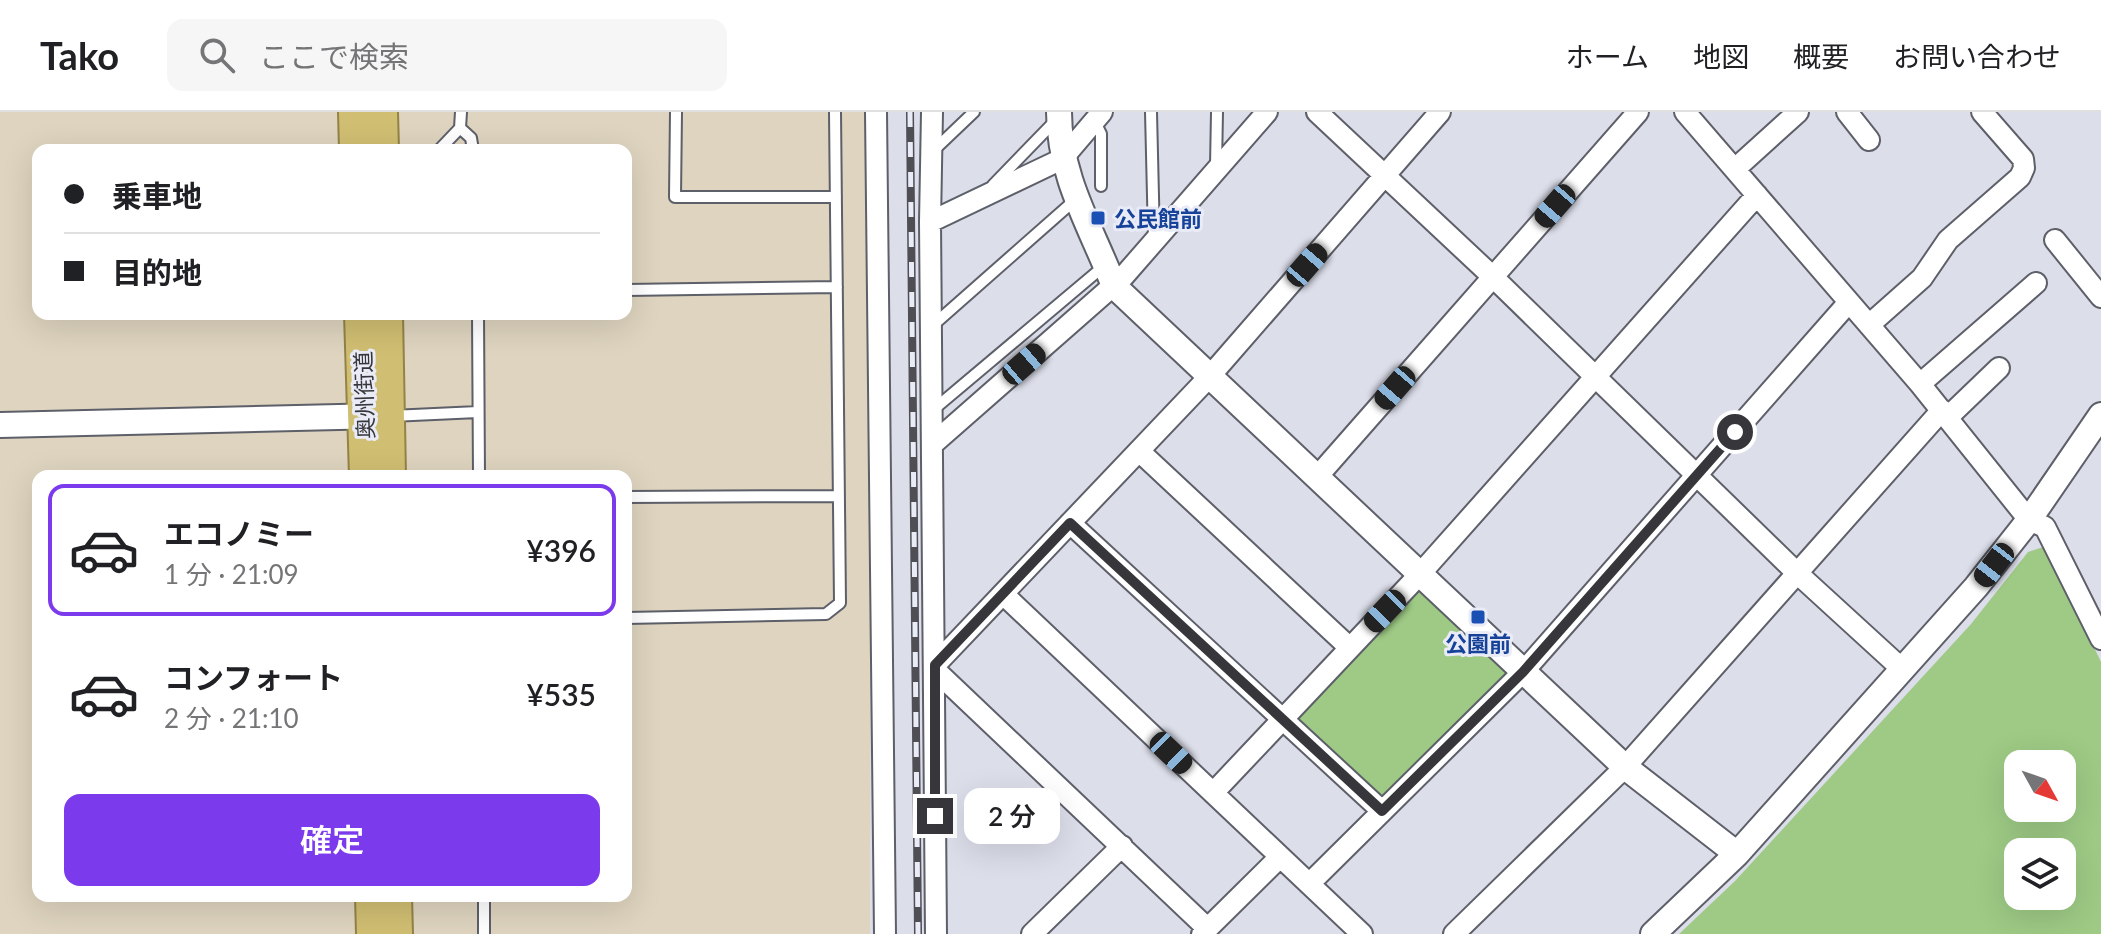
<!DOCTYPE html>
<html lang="ja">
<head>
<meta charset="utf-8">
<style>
  body { margin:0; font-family:Lato,"Noto Sans JP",sans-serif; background:#f6f6f6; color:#202124; height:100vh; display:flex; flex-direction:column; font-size:30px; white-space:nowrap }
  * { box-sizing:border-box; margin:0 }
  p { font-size:26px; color:#757577 }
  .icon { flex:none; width:44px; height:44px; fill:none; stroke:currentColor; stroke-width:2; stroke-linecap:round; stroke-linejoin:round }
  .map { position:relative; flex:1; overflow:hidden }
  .drawer { position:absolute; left:32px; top:358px; width:600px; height:432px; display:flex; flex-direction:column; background:#fff; border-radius:16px; box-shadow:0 8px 32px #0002 }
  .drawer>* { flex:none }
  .top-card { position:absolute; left:32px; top:32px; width:600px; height:176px; border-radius:16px; box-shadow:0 8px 32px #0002; display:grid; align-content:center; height:176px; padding:0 32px; background:#fff }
  .needle { width:52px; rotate:130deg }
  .fabs { position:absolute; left:2004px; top:638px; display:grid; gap:16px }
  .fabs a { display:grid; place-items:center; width:72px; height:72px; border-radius:16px; background:#fff; box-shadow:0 8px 32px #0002; font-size:40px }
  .end { position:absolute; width:36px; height:36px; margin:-18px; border:10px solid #36363b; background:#fff; box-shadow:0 0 0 4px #fff }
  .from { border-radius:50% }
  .bubble { position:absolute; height:56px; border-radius:16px; background:#fff; box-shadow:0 8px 32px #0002; font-size:26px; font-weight:600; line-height:56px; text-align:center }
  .car { position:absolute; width:24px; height:48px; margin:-24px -12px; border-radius:10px; box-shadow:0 0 6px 2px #0007; background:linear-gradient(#222 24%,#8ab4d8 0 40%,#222 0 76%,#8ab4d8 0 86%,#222 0) }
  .top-card b { display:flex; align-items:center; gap:28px; height:76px; font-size:30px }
  .top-card b+b { border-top:2px solid #e0e0e0 }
  .top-card i { width:20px; height:20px; background:#202124 }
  ul { padding:14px 0 0; list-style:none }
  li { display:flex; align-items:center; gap:24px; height:132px; margin:0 16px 12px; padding:0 16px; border:4px solid transparent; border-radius:16px }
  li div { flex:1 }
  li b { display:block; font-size:30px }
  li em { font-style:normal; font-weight:600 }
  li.active { border-color:#7c3aed }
  li>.icon { width:72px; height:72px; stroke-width:1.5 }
  .cta { display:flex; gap:16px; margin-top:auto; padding:16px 32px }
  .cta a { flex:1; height:92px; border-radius:16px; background:#7c3aed; color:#fff; font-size:32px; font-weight:600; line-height:92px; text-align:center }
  header { display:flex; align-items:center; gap:48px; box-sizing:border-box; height:112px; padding:0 40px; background:#fff; border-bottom:2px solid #e0e0e0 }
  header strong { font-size:38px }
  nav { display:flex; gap:44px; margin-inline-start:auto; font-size:28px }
  .search { width:560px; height:72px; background:#f6f6f6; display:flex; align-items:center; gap:20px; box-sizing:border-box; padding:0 28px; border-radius:16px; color:#757577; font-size:30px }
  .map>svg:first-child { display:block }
</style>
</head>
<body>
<header>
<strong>Tako</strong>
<div class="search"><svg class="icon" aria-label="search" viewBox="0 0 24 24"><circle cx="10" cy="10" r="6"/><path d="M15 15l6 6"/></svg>ここで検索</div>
<nav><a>ホーム</a><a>地図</a><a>概要</a><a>お問い合わせ</a></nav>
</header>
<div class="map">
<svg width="2101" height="822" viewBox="0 0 2101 822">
  <rect width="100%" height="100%" fill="#dcdeea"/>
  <path fill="#ded4bf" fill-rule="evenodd" d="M0,0H871L870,822H0ZM38,38H626V202H38ZM38,364H626V784H38Z"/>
  <path fill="#9eca85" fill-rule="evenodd" d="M2046,434L2101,550V822H1679L1735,769L1971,512L2028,440ZM2018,652H2062V696H2018ZM2018,740H2062V784H2018Z
    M1413,481H1425L1506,556L1505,568L1387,683L1376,682L1298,612V601Z"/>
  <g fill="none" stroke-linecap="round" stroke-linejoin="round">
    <defs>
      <path id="service" d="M461,0L460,16L471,26L473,38
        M676,0L675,85H836
        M1151,0L1154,126
        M1094,8L1101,22V74
        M439,38L460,16
        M932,40L974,0
        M1216,54L1217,0
        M993,73L1057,7
        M626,178L837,175
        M478,202L479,364
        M931,215L1075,88
        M933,298L1104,154
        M391,304L478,300
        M626,385L839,384
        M626,506L826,502L840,491L835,0
        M484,784V822"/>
      <path id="minor" d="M876,0L885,822
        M932,0L930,110L936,822
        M1317,0L1493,165L1797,461L1902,557
        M1685,0L1920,272L2029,408L2045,415L2101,527
        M1847,0L1869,28
        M1735,57L1798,0
        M930,110L1062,47L1102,0
        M2055,128L2101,185
        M1869,213L1922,166L1948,128L2020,65L2024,56L2023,47L1982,0
        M1920,272L2036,171
        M1948,305L1999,256
        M934,331L1123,165L1267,0
        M1139,339L1350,536
        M1317,365L1638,0
        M1070,411L1382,699
        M1003,482L1362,822
        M934,557L935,553L1210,264L1440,0
        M934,557L1208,817
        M1213,681L1420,462L1757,83
        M1309,772L1523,560L1849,190
        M1032,822L1122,734
        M1202,822L1280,745
        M1454,822L1625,655L1942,298"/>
      <path id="tertiary" d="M1059,0C1059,65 1091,115 1114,174L1625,655L1737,742
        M0,313L381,304
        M1653,822L1737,742L1976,475L2029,408L2101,303"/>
      <path id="trunk" d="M355,0L356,38
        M381,0L382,38
        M361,202L366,364
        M386,202L389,364
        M372,784L373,822
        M395,784L396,822"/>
    </defs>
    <use href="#service" stroke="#5d5f69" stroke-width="14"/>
    <use href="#minor" stroke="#5d5f69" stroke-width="24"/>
    <use href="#tertiary" stroke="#5d5f69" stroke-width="28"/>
    <use href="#trunk" stroke="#938347" stroke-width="36"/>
    <use href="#service" stroke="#fff" stroke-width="10"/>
    <use href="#minor" stroke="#fff" stroke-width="20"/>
    <use href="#tertiary" stroke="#fff" stroke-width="24"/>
    <use href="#trunk" stroke="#d0be72" stroke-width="32"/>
    <defs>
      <path id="rail" d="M910,0L918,822"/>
    </defs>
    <use href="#rail" stroke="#4e4e54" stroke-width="8"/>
    <use href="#rail" stroke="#e9ebf7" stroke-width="5" stroke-dasharray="15" stroke-linecap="butt"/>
  </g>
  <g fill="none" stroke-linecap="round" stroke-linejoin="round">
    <path stroke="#36363b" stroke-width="10" d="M935,704V553L1070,411L1382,699L1523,560L1735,320"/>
  </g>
  <g fill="#1a4fb4" stroke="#e9ebf7" stroke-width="3">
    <rect x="1090" y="98" width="16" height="16" rx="4"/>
    <rect x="1470" y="497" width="16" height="16" rx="4"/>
  </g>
  <g text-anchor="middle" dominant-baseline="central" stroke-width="6" stroke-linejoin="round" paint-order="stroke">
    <g font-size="22" font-weight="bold" fill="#164399" stroke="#e9ebf7" text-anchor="start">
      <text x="1114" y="106">公民館前</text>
      <text x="1478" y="531" text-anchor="middle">公園前</text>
    </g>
    <g font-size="22" fill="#36363b" stroke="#e9ebf7">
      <text transform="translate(364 283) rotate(-92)">奥州街道</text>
    </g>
  </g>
</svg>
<div class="fabs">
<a><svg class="needle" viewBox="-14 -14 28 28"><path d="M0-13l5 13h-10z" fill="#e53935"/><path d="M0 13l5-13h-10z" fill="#757577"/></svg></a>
<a><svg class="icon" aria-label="layers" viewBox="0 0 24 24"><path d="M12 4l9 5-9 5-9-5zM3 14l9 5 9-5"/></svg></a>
</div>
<i class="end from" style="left:1735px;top:320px"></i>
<i class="end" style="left:935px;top:704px"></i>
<div class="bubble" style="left:964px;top:676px;width:96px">2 分</div>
<i class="car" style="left:1555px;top:94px;rotate:221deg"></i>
<i class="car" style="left:1307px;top:153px;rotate:41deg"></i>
<i class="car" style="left:1024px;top:252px;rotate:49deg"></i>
<i class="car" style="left:1395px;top:276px;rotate:221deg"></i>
<i class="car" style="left:1994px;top:453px;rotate:218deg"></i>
<i class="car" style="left:1385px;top:499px;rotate:224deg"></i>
<i class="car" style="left:1171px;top:641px;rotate:134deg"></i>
<div class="top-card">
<b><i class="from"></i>乗車地</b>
<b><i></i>目的地</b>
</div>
<section class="drawer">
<ul>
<li class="active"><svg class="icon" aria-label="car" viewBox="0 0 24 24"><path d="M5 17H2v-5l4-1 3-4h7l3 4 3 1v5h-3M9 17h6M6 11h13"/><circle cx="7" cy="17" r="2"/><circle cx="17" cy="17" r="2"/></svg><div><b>エコノミー</b><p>1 分 · 21:09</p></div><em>¥396</em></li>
<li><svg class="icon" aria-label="car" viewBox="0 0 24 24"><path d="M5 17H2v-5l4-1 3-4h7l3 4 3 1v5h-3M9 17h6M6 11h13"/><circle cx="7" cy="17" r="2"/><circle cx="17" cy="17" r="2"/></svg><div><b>コンフォート</b><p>2 分 · 21:10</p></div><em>¥535</em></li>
</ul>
<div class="cta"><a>確定</a></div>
</section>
</div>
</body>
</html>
